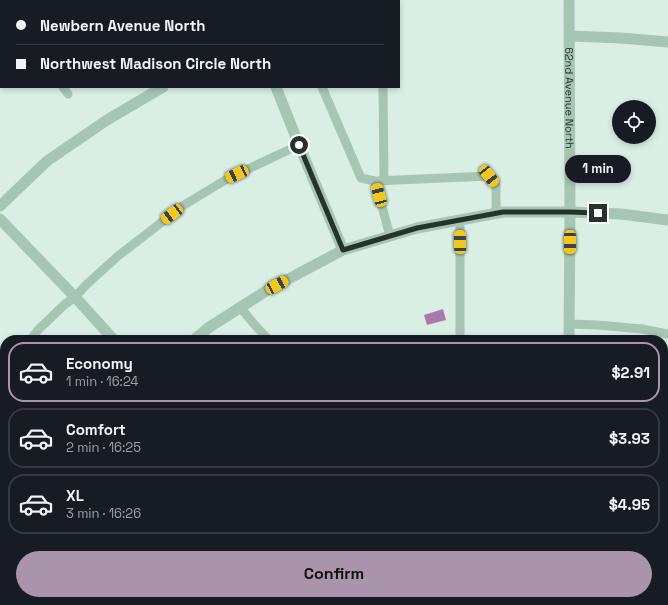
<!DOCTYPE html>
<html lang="en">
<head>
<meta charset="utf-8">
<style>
  body { margin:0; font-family:"Space Grotesk",sans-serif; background:#20242c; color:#f1f3f6; height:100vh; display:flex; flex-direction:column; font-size:15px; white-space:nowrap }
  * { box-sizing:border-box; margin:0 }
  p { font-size:13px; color:#9ea1a6 }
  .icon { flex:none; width:22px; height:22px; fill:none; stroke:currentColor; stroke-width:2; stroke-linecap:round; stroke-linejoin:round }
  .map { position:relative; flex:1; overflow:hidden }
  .panel { position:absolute; left:0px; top:335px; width:668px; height:270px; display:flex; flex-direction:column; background:#171b24; border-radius:16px 16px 0 0; box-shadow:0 2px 6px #0003 }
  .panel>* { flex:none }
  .banner { position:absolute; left:0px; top:0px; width:400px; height:88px; box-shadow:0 2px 6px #0003; display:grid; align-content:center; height:88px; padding:0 16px; background:#171b24 }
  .buttons { position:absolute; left:612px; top:100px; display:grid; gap:8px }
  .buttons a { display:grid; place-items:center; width:44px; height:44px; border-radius:50%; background:#171b24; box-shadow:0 2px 6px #0003; font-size:20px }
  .end { position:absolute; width:18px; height:18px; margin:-9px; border:5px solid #26332a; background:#fff; box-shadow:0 0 0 2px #fff }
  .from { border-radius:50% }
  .bubble { position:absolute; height:28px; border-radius:14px; background:#171b24; box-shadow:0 2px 6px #0003; font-size:13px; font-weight:600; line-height:28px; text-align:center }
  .car { position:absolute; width:12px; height:24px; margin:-12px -6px; border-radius:5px; box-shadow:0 0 3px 1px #0007; background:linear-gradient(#f5c518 24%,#345 0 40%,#f5c518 0 76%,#345 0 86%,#f5c518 0) }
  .banner b { display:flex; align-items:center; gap:14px; height:38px; font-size:15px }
  .banner b+b { border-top:1px solid #363941 }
  .banner i { width:10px; height:10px; background:#f1f3f6 }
  ul { padding:7px 0 0; list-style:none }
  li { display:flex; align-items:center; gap:12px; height:60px; margin:0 8px 6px; padding:0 8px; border:2px solid #363941; border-radius:16px }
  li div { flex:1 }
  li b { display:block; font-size:15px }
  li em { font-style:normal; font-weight:600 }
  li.selected { border-color:#a994ac }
  li>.icon { width:36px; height:36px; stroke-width:1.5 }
  .button { display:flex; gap:8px; margin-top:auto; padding:8px 16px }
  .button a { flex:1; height:46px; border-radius:24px; background:#a994ac; color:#111; font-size:16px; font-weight:600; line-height:46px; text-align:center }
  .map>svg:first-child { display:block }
</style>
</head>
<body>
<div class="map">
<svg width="668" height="605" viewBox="0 0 668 605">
  <rect width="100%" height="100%" fill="#d9efe4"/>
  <path fill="#aa7aab" d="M443,309L446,320L427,325L424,315Z"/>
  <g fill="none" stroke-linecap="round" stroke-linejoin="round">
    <path stroke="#a6c6b3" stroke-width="9" d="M125,0V1
      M96,1L98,0
      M0,25L1,26
      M63,87L68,94
      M322,87L361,178L375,181
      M383,87L384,181
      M460,220V340
      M390,236L375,181L489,176L496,185V214
      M240,307L253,323L269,340
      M569,324L597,325L642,329L668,334
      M30,340L38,330L64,305L75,297L86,285L118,256L184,205L227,179L299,145
      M0,377L5,370
      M630,600V605
      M121,605L123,600"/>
    <path stroke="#a6c6b3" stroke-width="11" d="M242,0V1
      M389,1L394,0
      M570,36L621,38L668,42
      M276,87L299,145L343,250
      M0,206L47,161L107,120L163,87
      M0,219L75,297L114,340
      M194,340L208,328L266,291L343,250L417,228L503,212H570L621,214L668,220
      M663,449L668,450
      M0,561L5,563
      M0,598L5,585
      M358,600L363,605
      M258,605L261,600"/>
    <g stroke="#a6c6b3" stroke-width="11">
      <path id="s1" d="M569,0L570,212L569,340"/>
      <path d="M582,600V605"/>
      <path d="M557,605V600"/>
    </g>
  </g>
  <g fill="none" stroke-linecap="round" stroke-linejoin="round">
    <path stroke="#26332a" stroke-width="5" d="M299,145L343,250L417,228L503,212H570L598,213"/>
  </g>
  <g text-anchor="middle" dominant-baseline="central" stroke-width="3" stroke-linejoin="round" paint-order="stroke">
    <g font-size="11" fill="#26332a" stroke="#e5f8ee">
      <text stroke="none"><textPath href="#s1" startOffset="98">62nd Avenue North</textPath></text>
    </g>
  </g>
</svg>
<div class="buttons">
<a><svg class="icon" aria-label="locate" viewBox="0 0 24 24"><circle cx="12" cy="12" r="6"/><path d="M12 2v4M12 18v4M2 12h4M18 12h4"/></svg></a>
</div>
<i class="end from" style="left:299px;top:145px"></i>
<i class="end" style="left:598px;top:213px"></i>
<div class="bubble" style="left:565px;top:155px;width:66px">1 min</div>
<i class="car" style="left:237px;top:174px;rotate:245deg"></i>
<i class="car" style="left:489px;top:176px;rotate:142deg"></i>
<i class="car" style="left:379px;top:195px;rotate:345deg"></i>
<i class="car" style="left:172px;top:214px;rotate:233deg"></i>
<i class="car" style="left:460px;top:242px;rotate:359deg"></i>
<i class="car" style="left:570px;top:242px;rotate:180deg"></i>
<i class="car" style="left:277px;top:285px;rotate:62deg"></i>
<div class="banner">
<b><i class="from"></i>Newbern Avenue North</b>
<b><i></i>Northwest Madison Circle North</b>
</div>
<section class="panel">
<ul>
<li class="selected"><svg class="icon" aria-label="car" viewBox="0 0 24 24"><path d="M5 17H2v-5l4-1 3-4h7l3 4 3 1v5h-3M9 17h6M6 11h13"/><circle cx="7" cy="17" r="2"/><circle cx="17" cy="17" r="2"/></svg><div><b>Economy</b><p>1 min · 16:24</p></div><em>$2.91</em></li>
<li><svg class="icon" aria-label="car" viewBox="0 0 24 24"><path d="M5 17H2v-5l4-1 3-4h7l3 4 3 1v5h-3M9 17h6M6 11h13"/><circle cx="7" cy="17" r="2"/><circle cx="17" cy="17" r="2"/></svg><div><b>Comfort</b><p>2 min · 16:25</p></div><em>$3.93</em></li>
<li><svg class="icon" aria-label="car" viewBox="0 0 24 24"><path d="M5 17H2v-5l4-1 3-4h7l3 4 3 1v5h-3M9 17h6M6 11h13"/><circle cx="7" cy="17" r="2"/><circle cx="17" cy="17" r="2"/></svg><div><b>XL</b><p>3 min · 16:26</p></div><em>$4.95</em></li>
</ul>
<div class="button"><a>Confirm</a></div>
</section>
</div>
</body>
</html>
